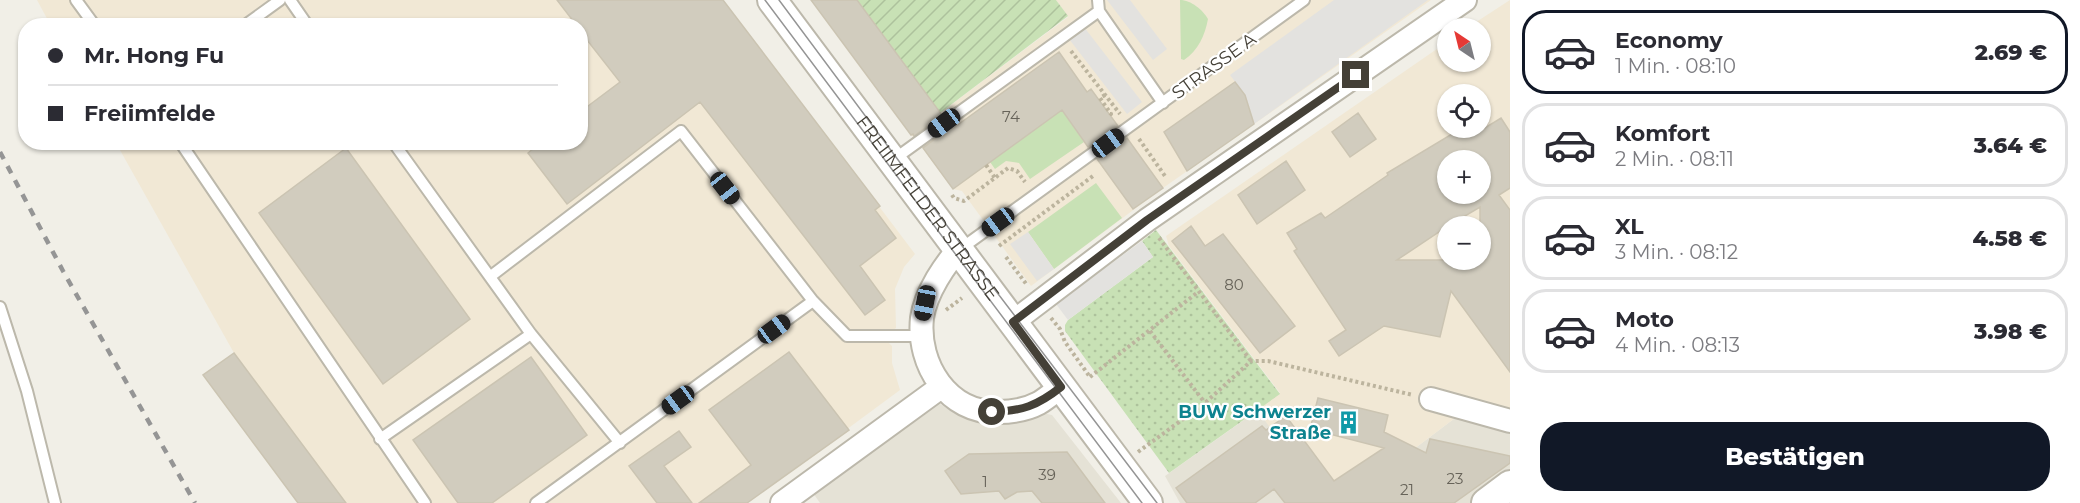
<!DOCTYPE html>
<html lang="de">
<head>
<meta charset="utf-8">
<style>
  body { margin:0; font-family:Montserrat,sans-serif; background:#f7f7f7; color:#2b2b33; height:100vh; display:flex; flex-direction:column; font-size:22px; white-space:nowrap }
  * { box-sizing:border-box; margin:0 }
  p { font-size:20px; color:#7c7c81 }
  .icon { flex:none; width:33px; height:33px; fill:none; stroke:currentColor; stroke-width:2; stroke-linecap:round; stroke-linejoin:round }
  .map { position:relative; flex:1; overflow:hidden }
  .sheet { display:flex; flex-direction:column; background:#fff; width:570px }
  .sheet>* { flex:none }
  .top-card { position:absolute; left:18px; top:18px; width:570px; height:132px; border-radius:24px; box-shadow:0 2px 4px #0004; display:grid; align-content:center; height:132px; padding:0 30px; background:#fff }
  .needle { width:39px; rotate:325deg }
  .controls { position:absolute; left:1437px; top:18px; display:grid; gap:12px }
  .controls a { display:grid; place-items:center; width:54px; height:54px; border-radius:50%; background:#fff; box-shadow:0 2px 4px #0004; font-size:30px }
  .end { position:absolute; width:27px; height:27px; margin:-14px; border:8px solid #444037; background:#fff; box-shadow:0 0 0 3px #fff }
  .from { border-radius:50% }
  .car { position:absolute; width:18px; height:36px; margin:-18px -9px; border-radius:8px; box-shadow:0 0 4px 2px #0007; background:linear-gradient(#222 24%,#8ab4d8 0 40%,#222 0 76%,#8ab4d8 0 86%,#222 0) }
  .top-card b { display:flex; align-items:center; gap:21px; height:57px; font-size:22px }
  .top-card b+b { border-top:2px solid #e1e1e2 }
  .top-card i { width:15px; height:15px; background:#2b2b33 }
  ul { padding:10px 0 0; list-style:none }
  li { display:flex; align-items:center; gap:18px; height:84px; margin:0 12px 9px; padding:0 18px; border:3px solid #e1e1e2; border-radius:24px }
  li div { flex:1 }
  li b { display:block; font-size:22px }
  li em { font-style:normal; font-weight:800 }
  li.current { border-color:#111827 }
  li>.icon { width:54px; height:54px; stroke-width:1.5 }
  .cta { display:flex; gap:12px; margin-top:auto; padding:12px 30px }
  .cta a { flex:1; height:69px; border-radius:24px; background:#111827; color:#fff; font-size:24px; font-weight:800; line-height:69px; text-align:center }
  main { display:flex; flex:1; min-height:0 }
  .map>svg:first-child { display:block }
</style>
</head>
<body>
<main>
<div class="map">
<svg width="1510" height="503" viewBox="0 0 1510 503">
  <defs>
    <pattern id="park-dots" width="8" height="8" patternUnits="userSpaceOnUse" patternTransform="scale(1.5)"><rect width="8" height="8" fill="#c8e1b5"/><path d="M2 2h.1M6 6h.1" fill="none" stroke="#adc29c" stroke-width="1.8" stroke-linecap="round"/></pattern>
    <pattern id="garden-furrows" width="10" height="10" patternUnits="userSpaceOnUse" patternTransform="scale(1.5)"><rect width="10" height="10" fill="#c8e1b5"/><path d="M-1 1l2-2M0 10L10 0M9 11l2-2" fill="none" stroke="#adc29c"/></pattern>
  </defs>
  <rect width="100%" height="100%" fill="#f1efe7"/>
  <path fill="#e5e2d6" d="M940,404L961,417L989,424L1019,419L1037,412L1052,415L1121,503H820L813,493Z
    M1258,410L1327,503H1180L1165,476Z
    M1463,412L1510,425V483L1484,503H1336L1410,452Z"/>
  <path fill="#f1e8d5" fill-rule="evenodd" d="M37,0H723L915,254L904,267L895,289L896,328L883,337L892,346V363L900,390L747,503H346L234,353L116,143L580,142V26H51Z
    M1056,0H1431L1163,188L1031,286L962,191L953,189L918,142L911,135L1068,17Z
    M1510,0V423L1463,412L1410,452L1326,503L1257,410L1280,393L1169,246L1166,236L1447,42L1448,62H1480V28H1467ZM1448,94H1480V128H1448ZM1448,160H1480V194H1448ZM1448,226H1480V260H1448Z"/>
  <path fill="#c8e1b5" d="M1180,0C1191,0 1203,10 1208,19C1205,35 1198,51 1184,60L1181,59Z
    M1062,110L1084,142L1030,179L1019,163L1006,161L995,169L990,162Z
    M1096,183L1122,218L1054,269L1028,232Z"/>
  <path fill="url(#park-dots)" d="M1156,230L1280,394L1169,473L1065,331V325L1068,320L1153,257L1142,241Z"/>
  <path fill="url(#garden-furrows)" d="M857,0H1056L1068,16L940,113Z"/>
  <path fill="#e3e2df" d="M1107,0H1130L1167,49L1153,60Z
    M1334,0H1428L1254,124L1245,95L1230,75Z
    M1084,27L1142,102L1127,114L1069,39Z
    M1028,232L1054,269L1037,281L1010,244Z
    M1142,241L1153,257L1068,320L1056,304Z"/>
  <path fill="#d1ccbe" stroke="#cbc4b2" stroke-width="1.5" fill-rule="evenodd" d="M557,0H723L880,206L875,210L896,238L860,266L885,300L865,315L700,102L567,204L528,153L541,142H580V112L620,82L580,31V26H577Z
    M811,0H857L942,115L914,136L913,134L911,135Z
    M1059,52L1087,92L1091,89L1118,126L1088,147L1062,110L953,189L923,148L951,127L952,129Z
    M1235,82L1245,95L1254,124L1187,171L1164,132Z
    M1358,113L1376,139L1350,157L1332,132Z
    M1501,118L1510,132V188L1499,195L1510,210V372L1451,291L1440,337L1384,326L1339,356L1329,341L1346,330L1294,251L1297,249L1287,233L1321,213L1325,218L1388,175L1387,173L1462,128H1485ZM1448,160H1480V194H1448ZM1480,207V260H1397L1448,226Z
    M1127,138L1163,188L1133,209L1097,159Z
    M346,148L470,319L383,384L259,213Z
    M1286,161L1305,190L1257,224L1238,195Z
    M1191,226L1205,246L1223,234L1295,326L1260,353L1172,241Z
    M789,352L849,430L747,503H699L751,465L709,410Z
    M234,353L346,503H298L203,375Z
    M531,357L587,435L492,503H458L413,440Z
    M1318,398L1388,415L1384,432L1426,453L1430,439L1510,456V463L1454,503H1285L1274,489L1255,503H1187L1176,488L1262,426L1266,430L1286,416L1334,481L1384,448L1310,429Z
    M679,431L691,447L664,466L692,503H657L629,466Z
    M1067,452L1105,503H1042L1032,491L1017,492L1005,499L999,491L961,494L945,471L969,454Z"/>
  <g fill="none" stroke-linecap="round" stroke-linejoin="round">
    <defs>
      <path id="service" d="M76,0L95,26
        M290,0L308,26
        M1098,0L1099,11L1163,103
        M244,26L280,0
        M180,142L425,503
        M393,142L531,334L620,443
        M893,160L1099,11
        M959,250L1304,0
        M491,276L681,131L813,301L536,503
        M813,301L847,336H922
        M0,307L27,391L55,503
        M380,439L531,334"/>
      <path id="minor" d="M959,250C950,258 943,269 937,279C930,291 924,304 922,318C917,365 948,413 998,412C1012,412 1026,410 1039,403C1046,399 1054,392 1061,387
        M1013,322L1147,220L1465,0
        M1431,399L1510,421
        M782,503L941,387"/>
      <g id="tertiary">
        <path id="s1" d="M772,0L1148,503"/>
        <path d="M1486,503L1510,485"/>
      </g>
    </defs>
    <use href="#service" stroke="#bcb8ab" stroke-width="14"/>
    <use href="#minor" stroke="#bcb8ab" stroke-width="26"/>
    <use href="#tertiary" stroke="#bcb8ab" stroke-width="32"/>
    <path stroke="#bcb49e" stroke-width="4" stroke-dasharray="3 3" stroke-linecap="butt" d="M1071,51L1120,114
      M1105,95L1100,98L1111,114H1110
      M1139,139L1165,176
      M986,165L995,178
      M952,195L954,198L964,201L1008,168L1017,171L1025,182
      M1159,238L1251,361
      M999,246L1093,176
      M1006,257L1027,285
      M946,310L962,298
      M1051,318L1060,329L1065,342L1090,377
      M1150,331L1205,403
      M1090,377L1198,292
      M1138,452L1205,403L1251,361H1268L1413,395"/>
    <use href="#service" stroke="#fff" stroke-width="10"/>
    <use href="#minor" stroke="#fff" stroke-width="22"/>
    <use href="#tertiary" stroke="#fff" stroke-width="28"/>
    <path stroke="#959595" stroke-width="1.5" d="M765,0L1142,503
      M779,0L986,278L1157,503"/>
    <path stroke="#959595" stroke-width="4.5" stroke-dasharray="8 8" stroke-linecap="butt" d="M0,152L63,271L195,503"/>
  </g>
  <g fill="none" stroke-linecap="round" stroke-linejoin="round">
    <path stroke="#444037" stroke-width="8" d="M992,412C1022,411 1037,406 1061,387L1013,322L1147,220L1356,75"/>
  </g>
  <defs>
    <symbol id="building-bare" viewBox="-9 -9 18 18"><path d="M-4-6H4V6H1V3H-1V6H-4ZM-2.5-4.3h1.7v1.8h-1.7ZM.8-4.3h1.7v1.8H.8ZM-2.5-1h1.7V.8h-1.7ZM.8-1h1.7V.8H.8Z" fill="#0f9aa8" stroke="#fff" stroke-width="2.5" paint-order="stroke"/></symbol>
  </defs>
  <g fill-rule="evenodd">
    <use href="#building-bare" x="1332" y="406" width="33" height="33"/>
  </g>
  <g text-anchor="middle" dominant-baseline="central" stroke-width="4.5" stroke-linejoin="round" paint-order="stroke">
    <g font-size="15" fill="#676359">
      <text x="1011" y="116">74</text>
      <text x="1234" y="284">80</text>
      <text x="1047" y="474">39</text>
      <text x="1455" y="478">23</text>
      <text x="985" y="481">1</text>
      <text x="1407" y="489">21</text>
    </g>
    <g font-size="18" fill="#444037" stroke="#fff">
      <text transform="translate(1214 66) rotate(-36)">STRASSE A</text>
      <text stroke="none"><textPath href="#s1" startOffset="260">FREIIMFELDER STRASSE</textPath></text>
    </g>
    <g font-size="18" font-weight="bold" fill="#0d838f" stroke="#fff" text-anchor="end">
      <text x="1331" y="412">BUW Schwerzer<tspan x="1331" dy="21">Straße</tspan></text>
    </g>
  </g>
</svg>
<div class="controls">
<a><svg class="needle" viewBox="-14 -14 28 28"><path d="M0-13l5 13h-10z" fill="#e53935"/><path d="M0 13l5-13h-10z" fill="#7c7c81"/></svg></a>
<a><svg class="icon" aria-label="locate" viewBox="0 0 24 24"><circle cx="12" cy="12" r="6"/><path d="M12 2v4M12 18v4M2 12h4M18 12h4"/></svg></a>
<a>+</a>
<a>−</a>
</div>
<i class="end from" style="left:992px;top:412px"></i>
<i class="end" style="left:1356px;top:75px"></i>
<i class="car" style="left:944px;top:123px;rotate:233deg"></i>
<i class="car" style="left:1108px;top:143px;rotate:53deg"></i>
<i class="car" style="left:725px;top:188px;rotate:142deg"></i>
<i class="car" style="left:998px;top:222px;rotate:234deg"></i>
<i class="car" style="left:925px;top:303px;rotate:191deg"></i>
<i class="car" style="left:774px;top:329px;rotate:54deg"></i>
<i class="car" style="left:678px;top:400px;rotate:234deg"></i>
<div class="top-card">
<b><i class="from"></i>Mr. Hong Fu</b>
<b><i></i>Freiimfelde</b>
</div>
</div>
<section class="sheet">
<ul>
<li class="current"><svg class="icon" aria-label="car" viewBox="0 0 24 24"><path d="M5 17H2v-5l4-1 3-4h7l3 4 3 1v5h-3M9 17h6M6 11h13"/><circle cx="7" cy="17" r="2"/><circle cx="17" cy="17" r="2"/></svg><div><b>Economy</b><p>1 Min. · 08:10</p></div><em>2.69 €</em></li>
<li><svg class="icon" aria-label="car" viewBox="0 0 24 24"><path d="M5 17H2v-5l4-1 3-4h7l3 4 3 1v5h-3M9 17h6M6 11h13"/><circle cx="7" cy="17" r="2"/><circle cx="17" cy="17" r="2"/></svg><div><b>Komfort</b><p>2 Min. · 08:11</p></div><em>3.64 €</em></li>
<li><svg class="icon" aria-label="car" viewBox="0 0 24 24"><path d="M5 17H2v-5l4-1 3-4h7l3 4 3 1v5h-3M9 17h6M6 11h13"/><circle cx="7" cy="17" r="2"/><circle cx="17" cy="17" r="2"/></svg><div><b>XL</b><p>3 Min. · 08:12</p></div><em>4.58 €</em></li>
<li><svg class="icon" aria-label="car" viewBox="0 0 24 24"><path d="M5 17H2v-5l4-1 3-4h7l3 4 3 1v5h-3M9 17h6M6 11h13"/><circle cx="7" cy="17" r="2"/><circle cx="17" cy="17" r="2"/></svg><div><b>Moto</b><p>4 Min. · 08:13</p></div><em>3.98 €</em></li>
</ul>
<div class="cta"><a>Bestätigen</a></div>
</section>
</main>
</body>
</html>
